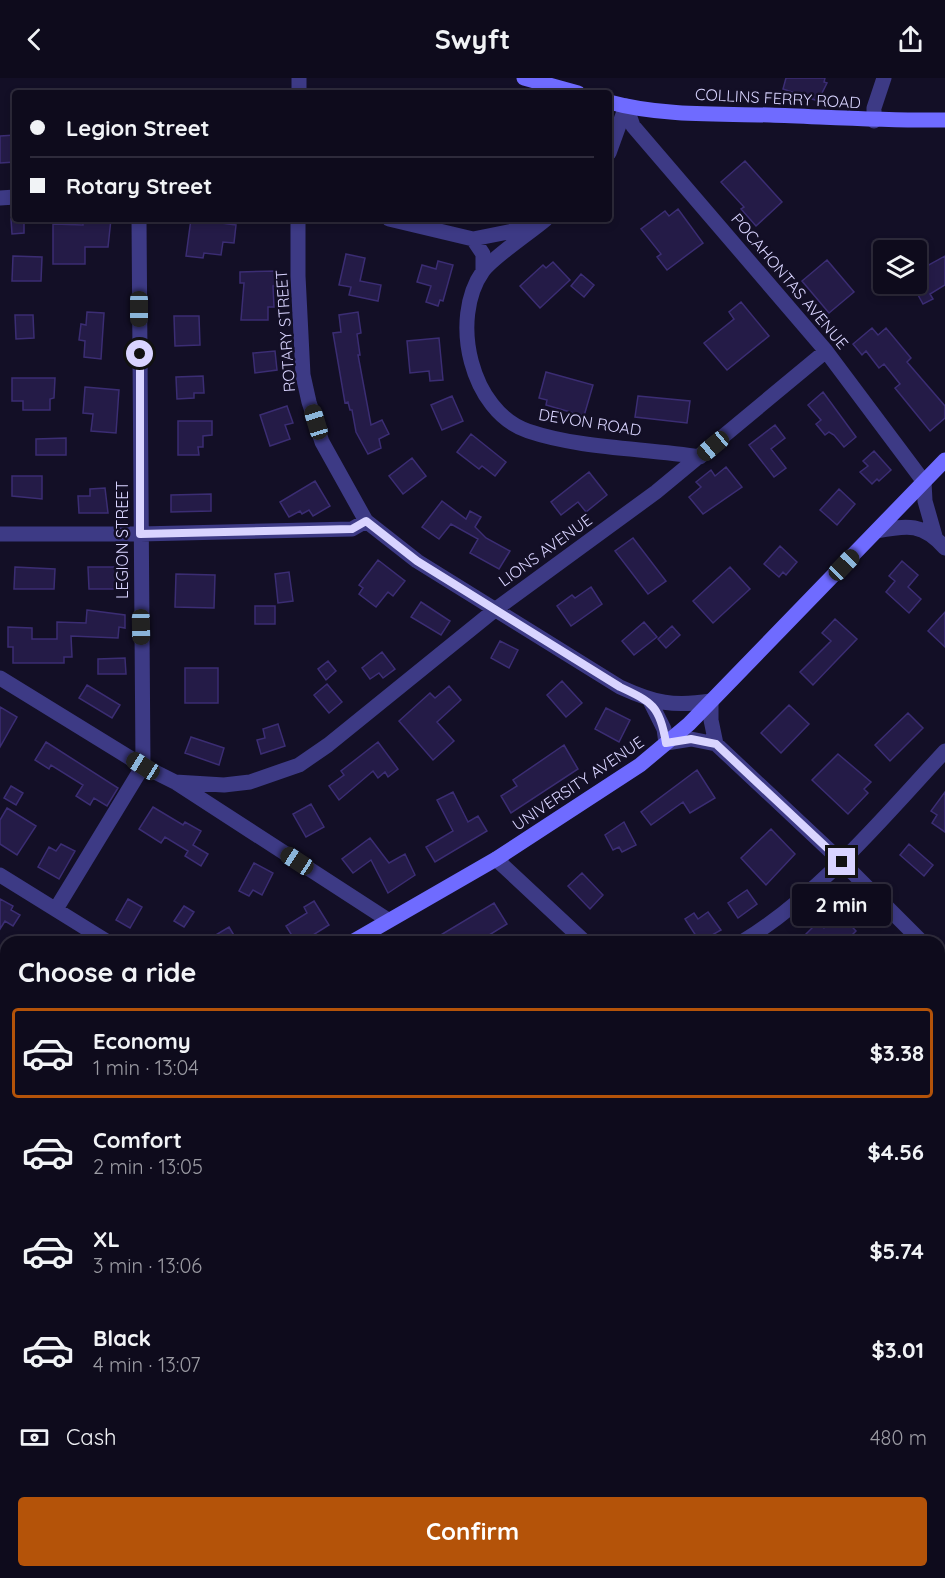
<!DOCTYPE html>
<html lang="en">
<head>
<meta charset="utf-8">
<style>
  body { margin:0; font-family:Quicksand,sans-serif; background:#1c1929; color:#f1f3f6; height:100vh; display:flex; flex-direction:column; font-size:22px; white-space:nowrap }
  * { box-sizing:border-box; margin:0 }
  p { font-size:20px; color:#9b9ba3 }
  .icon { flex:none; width:33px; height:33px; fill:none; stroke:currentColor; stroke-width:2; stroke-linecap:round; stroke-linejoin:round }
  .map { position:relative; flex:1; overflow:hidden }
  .details { position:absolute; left:0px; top:858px; width:945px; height:642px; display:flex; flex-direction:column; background:#0e0b1c; border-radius:18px 18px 0 0; box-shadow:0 3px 9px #0003,0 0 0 2px #2e2b3b }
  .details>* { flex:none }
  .banner { position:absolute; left:12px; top:12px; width:600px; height:132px; border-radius:6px; box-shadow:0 3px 9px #0003,0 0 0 2px #2e2b3b; display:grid; align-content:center; height:132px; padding:0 18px; background:#0e0b1c }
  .tools { position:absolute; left:873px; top:162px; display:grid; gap:12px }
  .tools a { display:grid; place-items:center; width:54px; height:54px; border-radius:6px; background:#0e0b1c; box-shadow:0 3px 9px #0003,0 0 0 2px #2e2b3b; font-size:30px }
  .end { position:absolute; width:27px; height:27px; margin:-14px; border:8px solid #d9d4ff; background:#111; box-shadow:0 0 0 3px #111 }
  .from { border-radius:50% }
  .bubble { position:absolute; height:42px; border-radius:6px; background:#0e0b1c; box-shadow:0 3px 9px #0003,0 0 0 2px #2e2b3b; font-size:20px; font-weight:800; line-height:42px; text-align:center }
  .car { position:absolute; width:18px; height:36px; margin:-18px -9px; border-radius:8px; box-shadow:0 0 4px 2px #0007; background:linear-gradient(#222 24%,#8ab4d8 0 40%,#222 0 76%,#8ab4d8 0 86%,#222 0) }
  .banner b { display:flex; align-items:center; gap:21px; height:57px; font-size:22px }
  .banner b+b { border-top:2px solid #2e2b3b }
  .banner i { width:15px; height:15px; background:#f1f3f6 }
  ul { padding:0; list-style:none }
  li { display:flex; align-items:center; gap:18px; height:90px; margin:0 12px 9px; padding:0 6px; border:3px solid transparent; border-radius:6px }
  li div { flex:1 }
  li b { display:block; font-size:22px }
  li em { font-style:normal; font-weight:800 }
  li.on { border-color:#b45309 }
  li>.icon { width:54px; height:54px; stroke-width:1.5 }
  h2 { padding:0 18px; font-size:27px; line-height:72px }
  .pay { display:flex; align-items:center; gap:15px; height:66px; padding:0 18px; font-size:22px }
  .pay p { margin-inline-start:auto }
  .button { display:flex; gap:12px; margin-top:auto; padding:12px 18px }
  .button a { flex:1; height:69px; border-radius:6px; background:#b45309; color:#fff; font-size:24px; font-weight:800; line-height:69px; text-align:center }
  header { display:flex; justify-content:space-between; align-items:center; height:78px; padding:0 18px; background:#0e0b1c; font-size:27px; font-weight:800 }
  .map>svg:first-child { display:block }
</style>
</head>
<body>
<header><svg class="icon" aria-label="back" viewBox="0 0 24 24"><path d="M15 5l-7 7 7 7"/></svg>Swyft<svg class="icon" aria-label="share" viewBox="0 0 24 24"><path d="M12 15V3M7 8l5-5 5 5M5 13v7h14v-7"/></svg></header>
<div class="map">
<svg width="945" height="1500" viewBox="0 0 945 1500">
  <rect width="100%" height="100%" fill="#130f26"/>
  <path fill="#241b47" stroke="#3b2d73" stroke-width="1.5" d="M786,0H825L824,4L827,5L818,23L783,11Z
    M15,57V84L0,85V58Z
    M745,83L782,124L756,148L741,131L744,129L721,104Z
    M678,131L703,165L667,192L657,179L661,176L641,151L665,133L669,138Z
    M11,141H24V155L12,156Z
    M83,141H111L108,169H85V186H53V146L83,147Z
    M191,141L236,147L234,165L223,164L221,177L204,175L203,180L186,178Z
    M346,176L365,180L360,203L381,207L378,223L349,217L351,209L339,207Z
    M13,178L42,179L41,203H12Z
    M945,178V207L930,216L933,221L923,226L912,206H916V194Z
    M827,182L854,214L829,235L802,203Z
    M438,183L453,187L443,223L440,222L438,228L426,224L431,208L417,204L422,187L436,191Z
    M553,184L570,202L540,230L520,208L543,187L546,190Z
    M277,193V208H273L274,229H268V242H241L244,205H240V194Z
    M581,196L594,207L584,219L571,208Z
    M741,224L769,258L727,292L704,265L734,241L729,234Z
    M87,234L104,235L101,281L84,279L85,263L79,262L81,246L86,247Z
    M358,234L361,255L357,256L360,277H358L371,347L382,342L389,356L379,361L381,370L368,376L356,354L352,332H350L348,324L345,325L333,255L341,254L339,237Z
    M15,237H33L34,260L16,261Z
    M174,238H199L200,267L175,268Z
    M872,250L878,257L886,250L911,280L907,284L945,328V340L930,353L895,310L900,306L884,286L879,290L866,273L862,277L853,266Z
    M439,260L443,302L430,303L429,293L410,295L407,263Z
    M275,273L277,292L255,295L253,275Z
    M546,294L593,307L584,338L546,327L547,322L539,320Z
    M203,298L204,315H194V320L177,321L176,299Z
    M12,300H55L54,320L50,321V332H23V323H12Z
    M85,309L119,312L116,355L91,353L93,336L83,335Z
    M823,314L856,359L844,369L834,357L829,354L825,357L816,346L821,342L808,327Z
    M452,318L463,343L442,352L431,327Z
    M638,318L690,323L687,345L635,339Z
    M287,328L293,345L285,347L290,361L270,368L260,337Z
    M178,343H212V357L203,358V369H198L199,377H178Z
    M775,347L785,360L771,371L786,390L774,399L749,367Z
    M471,356L506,384L495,398L482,388L479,391L457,374Z
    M66,360V377H36V361Z
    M874,373L891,392L879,403L877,401L872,406L860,394L868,388L863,383Z
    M412,380L426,398L403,416L389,398Z
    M726,389L742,409L703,436L689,419L701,409L696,404L711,392L715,398Z
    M589,394L607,417L586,434L578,424L561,437L551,424Z
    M12,398H42V421L12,418Z
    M315,403L330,428L313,438L309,432L302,436L300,433L289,439L280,424Z
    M105,410L108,435H79L78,418H90V411Z
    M839,411L855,426L837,447L820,432Z
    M211,416V433L171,434V417Z
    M442,423L466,441L470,433L481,439L475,449L486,460L510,473L499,491L470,475L478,461L451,446L439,461L422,449Z
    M633,460L666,503L648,516L615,473Z
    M780,468L797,484L786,497L783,494L779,499L764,486Z
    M378,482L405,503L393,518L388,514L376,529L359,516L363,510L359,507Z
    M902,483L918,497L908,509L921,521L909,535L886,514L895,503L889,498Z
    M15,489L55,491L54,511H14Z
    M88,489H122V511H89Z
    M730,489L750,511L713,545L693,523Z
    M289,494L293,523L278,525L275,496Z
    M176,496L215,497L214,530L175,529Z
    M591,509L602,526L571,548L557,528L572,517L575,520Z
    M421,524L450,543L441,557L411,539Z
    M255,528H275V546H255Z
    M87,532L125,537V550L119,549L118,560L71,558L72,579H64V585H13V569H8V549L32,550V561H57V544L86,545Z
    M945,534V569L928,553Z
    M835,541L857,561L813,607L800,594L831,563L822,555Z
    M644,544L657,559L634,577L622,563Z
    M672,548L680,557L666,570L658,561Z
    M500,563L518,572L509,590L491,580Z
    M382,574L395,591L383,600L379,595L370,601L362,590Z
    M125,580L126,596H98V581Z
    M328,583L336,593L326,602L318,591Z
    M185,590H218V625H185Z
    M562,603L582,625L566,639L547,617Z
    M327,606L342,624L329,635L314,617Z
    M87,607L120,627L112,640L79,620Z
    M449,608L461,622L437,644L454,663L433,682L399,643L430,615L435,620Z
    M789,627L809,646L781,675L761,655Z
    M0,629L17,639L0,669Z
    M606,630L630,642L619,664L595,651Z
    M908,635L923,650L890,683L875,667Z
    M278,646L285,668L261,676L257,662L265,660L263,651Z
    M191,659L224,670L219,687L185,675Z
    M46,664L118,710L107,728L94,720L90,727L76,718L83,707L51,687L49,691L35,682Z
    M378,664L398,691L388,699L385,694L378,700L373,693L339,722L329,708L344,697L341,693Z
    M564,667L578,691L511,735L501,718L517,708L513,702Z
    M838,676L871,704L864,711L868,715L848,736L812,702Z
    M697,692L715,720L690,735L683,724L651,747L641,734Z
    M11,708L23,715L16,727L4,720Z
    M453,714L468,744L478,738L487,753L435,784L426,769L453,753L437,722Z
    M945,714V754L932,745L937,737L931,733Z
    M311,726L324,749L306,759L293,736Z
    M153,729L183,747L185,744L201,753L193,767L208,776L201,788L185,778L188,773L165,759L161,765L139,751Z
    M7,730L36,748L17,777L0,766V742Z
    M624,744L636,767L622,774L619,769L613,772L605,757Z
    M771,751L795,776L766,807L741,780Z
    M370,760L389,785L405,776L415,797L388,815L371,782L353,795L342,781Z
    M61,766L75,773L59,801L38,789L49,769L56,773Z
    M909,766L933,787L924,798L900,777Z
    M254,785L273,795L262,817L253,812L249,818L239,813Z
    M582,795L603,817L590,831L568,808Z
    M747,812L757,826L738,840L728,825Z
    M0,821L13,828L11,832L20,837L13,848L5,843L0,851Z
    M128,821L142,829L130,850L116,842Z
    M314,823L329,847L302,864H296L286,848L307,835L304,829Z
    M494,825L507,846L478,864H429Z
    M184,828L194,834L184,849L174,843Z
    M708,834L721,852L700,864L685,841L694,835L698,841Z
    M839,835L856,853L845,864H798L818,844L824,850Z
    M229,849L238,864H204Z"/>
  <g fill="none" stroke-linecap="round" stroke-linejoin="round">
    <path stroke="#3d3a85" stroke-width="15" d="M299,15V0
      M626,28L633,48L826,273L924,404L925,423L935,458
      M874,43V30L884,0
      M609,75L626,28
      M0,120L15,119
      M298,141V198L303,297L309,324L322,364L366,443L417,483L620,609C655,625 673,629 711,623V642L716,666
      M389,141L473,161L533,149
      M546,141C531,154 493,179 483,193C449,241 471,334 528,353C581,371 645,370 700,379
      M473,161L483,176V193
      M877,453C908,447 923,445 945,470
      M0,456H140L352,451L366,443
      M0,600L143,688L175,704L388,842
      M650,623L664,651L666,665L691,661L716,666L842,784L922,864
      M175,704L224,707L250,704L299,687L328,667L496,531L656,414L826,273
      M496,781L585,864
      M0,797L108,864
      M56,831L143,688L139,141
      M742,864C820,816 883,740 945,673
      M939,881L945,887
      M0,1090L6,1094
      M939,1134L945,1132
      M0,1182L6,1186
      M939,1209L945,1196
      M0,1458L6,1462
      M58,1494L68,1500
      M513,1494L523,1500
      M886,1494L891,1500
      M842,1500L843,1494"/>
    <path stroke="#6f6bff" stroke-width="15" d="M524,0L578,15
      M609,24C660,38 717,36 770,37C828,39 886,43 945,42
      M352,864L496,781L640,687L689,646L945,382
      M0,1162L6,1152"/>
  </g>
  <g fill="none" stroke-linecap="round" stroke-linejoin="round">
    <path stroke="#d9d4ff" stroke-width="8" d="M140,276V456L352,451L366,443L417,483L620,609C652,624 660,628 666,665L691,661L716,666L842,784"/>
  </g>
  <g text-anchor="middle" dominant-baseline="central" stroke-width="5" stroke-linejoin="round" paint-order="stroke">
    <g font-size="16" fill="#d9d4ff" stroke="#130f26">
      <text transform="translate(778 20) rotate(3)">COLLINS FERRY ROAD</text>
      <text transform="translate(790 203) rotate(50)">POCAHONTAS AVENUE</text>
      <text transform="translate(285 253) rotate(-94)">ROTARY STREET</text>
      <text transform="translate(590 344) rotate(9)">DEVON ROAD</text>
      <text transform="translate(122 462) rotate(-90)">LEGION STREET</text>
      <text transform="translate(545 472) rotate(-36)">LIONS AVENUE</text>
      <text transform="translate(578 705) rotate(-34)">UNIVERSITY AVENUE</text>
    </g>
  </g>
</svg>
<div class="tools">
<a><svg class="icon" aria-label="layers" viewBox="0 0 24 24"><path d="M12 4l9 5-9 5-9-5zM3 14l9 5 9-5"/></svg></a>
</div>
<i class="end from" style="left:140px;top:276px"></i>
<i class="end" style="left:842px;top:784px"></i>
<div class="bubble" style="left:792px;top:806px;width:99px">2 min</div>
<i class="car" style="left:139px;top:231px;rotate:180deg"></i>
<i class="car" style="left:316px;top:344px;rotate:343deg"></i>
<i class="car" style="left:713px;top:368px;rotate:230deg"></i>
<i class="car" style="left:844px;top:487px;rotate:44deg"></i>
<i class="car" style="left:141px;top:549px;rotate:179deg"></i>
<i class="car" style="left:143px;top:688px;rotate:302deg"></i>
<i class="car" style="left:297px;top:783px;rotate:303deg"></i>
<div class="banner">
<b><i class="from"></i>Legion Street</b>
<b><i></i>Rotary Street</b>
</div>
<section class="details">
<h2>Choose a ride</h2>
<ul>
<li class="on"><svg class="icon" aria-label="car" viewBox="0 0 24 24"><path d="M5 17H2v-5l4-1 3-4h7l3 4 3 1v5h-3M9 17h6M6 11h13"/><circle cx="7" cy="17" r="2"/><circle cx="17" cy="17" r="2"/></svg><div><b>Economy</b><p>1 min · 13:04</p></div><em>$3.38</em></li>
<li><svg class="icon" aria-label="car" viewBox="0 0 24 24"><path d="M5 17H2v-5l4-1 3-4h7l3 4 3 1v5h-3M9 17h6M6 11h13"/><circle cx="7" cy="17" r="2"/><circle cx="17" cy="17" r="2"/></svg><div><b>Comfort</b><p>2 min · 13:05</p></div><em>$4.56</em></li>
<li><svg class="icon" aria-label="car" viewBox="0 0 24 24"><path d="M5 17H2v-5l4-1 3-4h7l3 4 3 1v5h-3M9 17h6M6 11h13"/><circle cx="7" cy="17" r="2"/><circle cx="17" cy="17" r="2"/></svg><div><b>XL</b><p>3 min · 13:06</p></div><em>$5.74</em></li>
<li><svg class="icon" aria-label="car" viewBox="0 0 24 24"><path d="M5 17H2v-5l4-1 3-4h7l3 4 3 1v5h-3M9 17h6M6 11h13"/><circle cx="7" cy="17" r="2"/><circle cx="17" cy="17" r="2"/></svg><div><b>Black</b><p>4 min · 13:07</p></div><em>$3.01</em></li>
</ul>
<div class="pay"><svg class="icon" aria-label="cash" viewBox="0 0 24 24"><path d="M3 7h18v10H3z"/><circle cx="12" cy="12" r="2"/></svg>Cash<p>480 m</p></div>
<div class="button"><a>Confirm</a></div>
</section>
</div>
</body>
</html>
